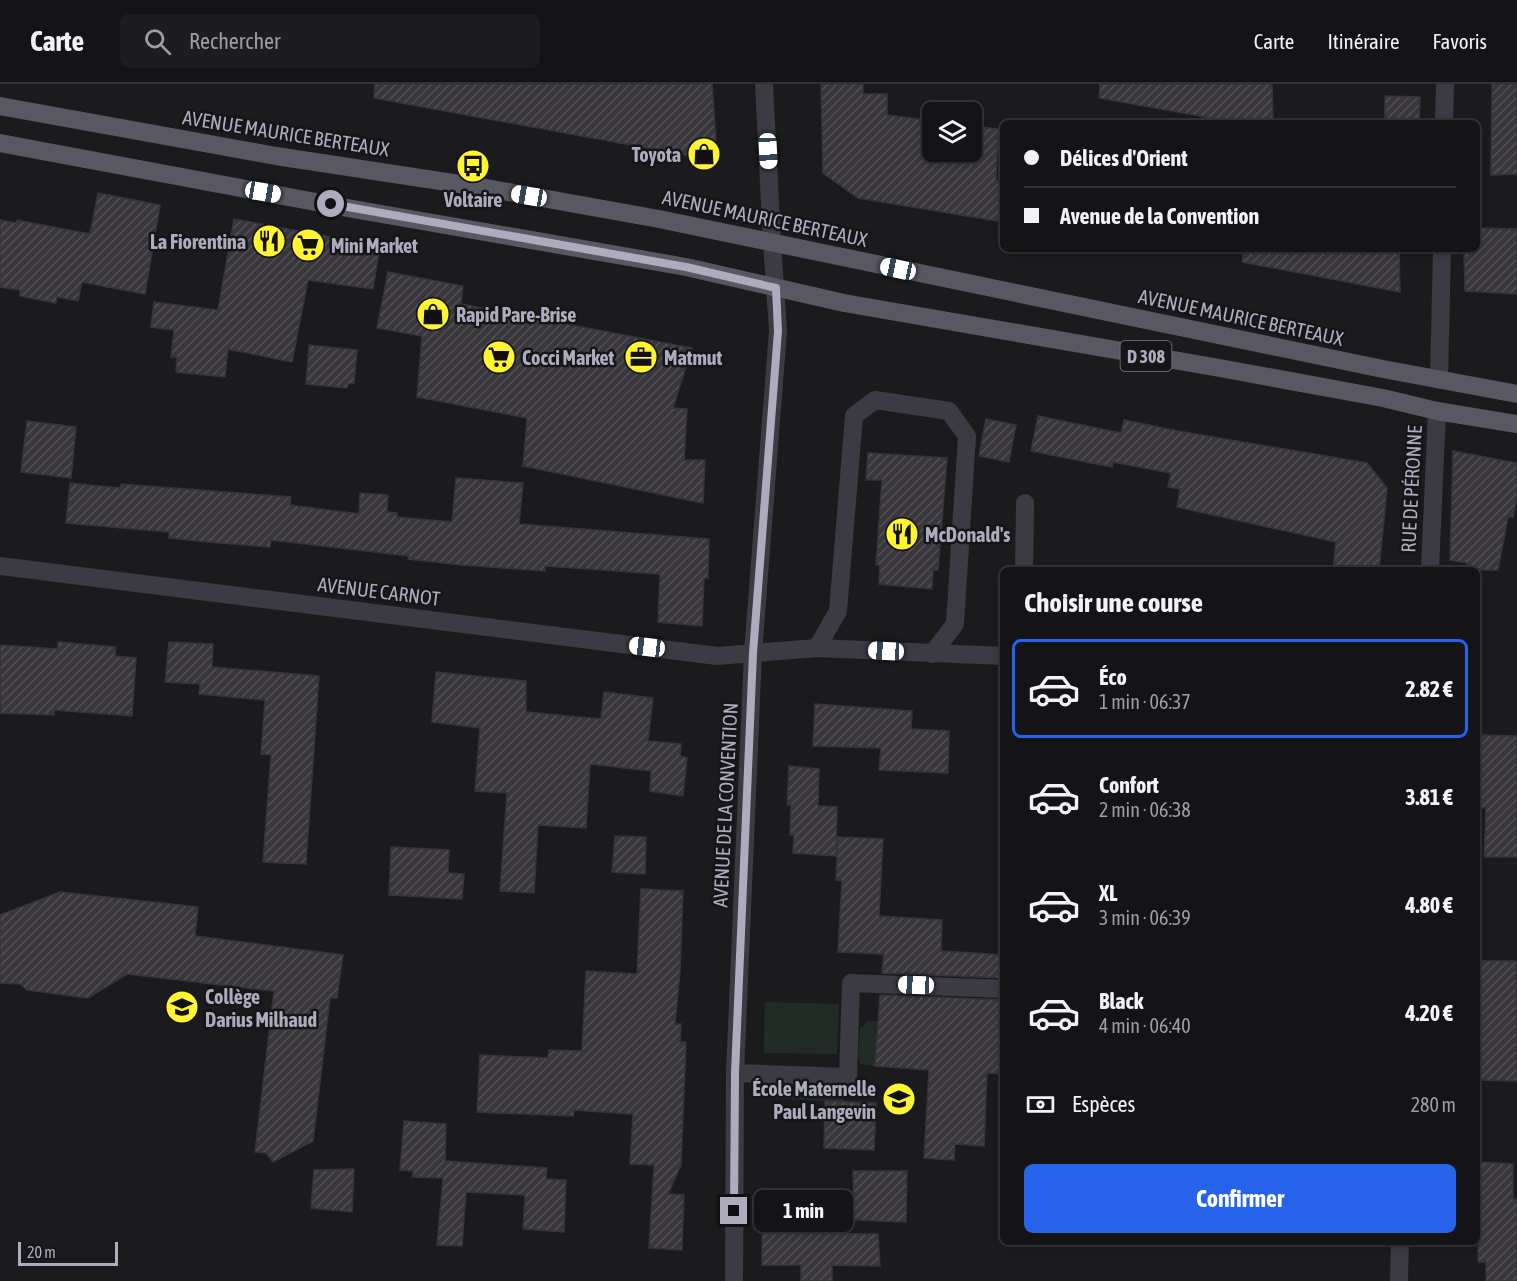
<!DOCTYPE html>
<html lang="fr">
<head>
<meta charset="utf-8">
<style>
  body { margin:0; font-family:"Asap Condensed",sans-serif; background:#1d1d1f; color:#f1f3f6; height:100vh; display:flex; flex-direction:column; font-size:22px; white-space:nowrap }
  * { box-sizing:border-box; margin:0 }
  p { font-size:20px; color:#9d9ea1 }
  .icon { flex:none; width:33px; height:33px; fill:none; stroke:currentColor; stroke-width:2; stroke-linecap:round; stroke-linejoin:round }
  .map { position:relative; flex:1; overflow:hidden }
  .side { position:absolute; left:1000px; top:483px; width:480px; height:678px; display:flex; flex-direction:column; background:#141416; border-radius:9px; box-shadow:0 3px 9px #0003,0 0 0 2px #333335 }
  .side>* { flex:none }
  .guide { position:absolute; left:1000px; top:36px; width:480px; height:132px; border-radius:9px; box-shadow:0 3px 9px #0003,0 0 0 2px #333335; display:grid; align-content:center; height:132px; padding:0 24px; background:#141416 }
  .fabs { position:absolute; left:922px; top:18px; display:grid; gap:12px }
  .fabs a { display:grid; place-items:center; width:60px; height:60px; border-radius:9px; background:#141416; box-shadow:0 3px 9px #0003,0 0 0 2px #333335; font-size:30px }
  .scale { position:absolute; left:18px; bottom:15px; width:100px; box-sizing:border-box; padding-left:6px; border:3px solid #acacbe; border-top:0; font-size:16px; line-height:21px; white-space:nowrap; color:#acacbe; -webkit-text-stroke:4px #161518; paint-order:stroke }
  .end { position:absolute; width:27px; height:27px; margin:-14px; border:8px solid #acacbe; background:#111; box-shadow:0 0 0 3px #111 }
  .from { border-radius:50% }
  .bubble { position:absolute; height:42px; border-radius:9px; background:#141416; box-shadow:0 3px 9px #0003,0 0 0 2px #333335; font-size:20px; font-weight:700; line-height:42px; text-align:center }
  .car { position:absolute; width:18px; height:36px; margin:-18px -9px; border-radius:8px; box-shadow:0 0 4px 2px #0007; background:linear-gradient(#fff 24%,#345 0 40%,#fff 0 76%,#345 0 86%,#fff 0) }
  .guide b { display:flex; align-items:center; gap:21px; height:57px; font-size:22px }
  .guide b+b { border-top:2px solid #333335 }
  .guide i { width:15px; height:15px; background:#f1f3f6 }
  ul { padding:0; list-style:none }
  li { display:flex; align-items:center; gap:18px; height:99px; margin:0 12px 9px; padding:0 12px; border:3px solid transparent; border-radius:9px }
  li div { flex:1 }
  li b { display:block; font-size:22px }
  li em { font-style:normal; font-weight:700 }
  li.active { border-color:#2563eb }
  li>.icon { width:54px; height:54px; stroke-width:1.5 }
  h2 { padding:0 24px; font-size:27px; line-height:72px }
  .pay { display:flex; align-items:center; gap:15px; height:66px; padding:0 24px; font-size:22px }
  .pay p { margin-inline-start:auto }
  .cta { display:flex; gap:12px; margin-top:auto; padding:12px 24px }
  .cta a { flex:1; height:69px; border-radius:9px; background:#2563eb; color:#fff; font-size:24px; font-weight:700; line-height:69px; text-align:center }
  header { display:flex; align-items:center; gap:36px; box-sizing:border-box; height:84px; padding:0 30px; background:#141416; border-bottom:2px solid #333335 }
  header strong { font-size:28px }
  nav { display:flex; gap:33px; margin-inline-start:auto; font-size:21px }
  .search { width:420px; height:54px; background:#1d1d1f; display:flex; align-items:center; gap:15px; box-sizing:border-box; padding:0 21px; border-radius:9px; color:#9d9ea1; font-size:22px }
  .map>svg:first-child { display:block }
</style>
</head>
<body>
<header>
<strong>Carte</strong>
<div class="search"><svg class="icon" aria-label="search" viewBox="0 0 24 24"><circle cx="10" cy="10" r="6"/><path d="M15 15l6 6"/></svg>Rechercher</div>
<nav><a>Carte</a><a>Itinéraire</a><a>Favoris</a></nav>
</header>
<div class="map">
<svg width="1517" height="1197" viewBox="0 0 1517 1197">
  <defs>
    <pattern id="building-hatch" width="6" height="6" patternUnits="userSpaceOnUse" patternTransform="scale(1.5)"><rect width="6" height="6" fill="#39373c"/><path d="M-1 1l2-2M0 6l6-6M5 7l2-2" fill="none" stroke="#535156"/></pattern>
  </defs>
  <rect width="100%" height="100%" fill="#1b1b1d"/>
  <path fill="#222c26" d="M765,918L839,920L837,970L764,969Z
    M868,937H877L875,982L860,980L858,973L860,945Z
    M764,997L838,1000L843,1003L844,1018L764,1014Z"/>
  <path fill="url(#building-hatch)" stroke="#36343a" stroke-width="1.5" d="M375,0H712L716,56L696,73L374,14Z
    M821,0H863V10H887V31L933,37V68H972V42L998,45L996,96L1004,97V138L858,114L823,89Z
    M1100,0H1272L1273,35L1222,36L1099,14Z
    M1492,0H1517V90L1491,91Z
    M1385,12L1420,13L1419,39H1385Z
    M98,109L160,121L145,210L82,198L78,217L57,213L56,219L20,212V206L0,203V136L16,139L17,136L90,150Z
    M234,135L380,162L373,205L308,196L292,278L228,265L225,293L176,288L177,273H171L174,246L151,243L154,218L218,226Z
    M1478,144L1517,145V210L1465,207L1464,165H1478Z
    M1244,165H1399L1400,208L1242,178Z
    M388,188L463,202L461,220L692,264L673,324L687,325L684,376H705L703,419L523,382L527,334L417,313L422,252L377,244Z
    M309,261L357,266L354,299L348,300L347,304L306,300Z
    M1038,332L1121,349L1124,336L1178,347L1367,379L1387,404L1379,486H1333L1336,458L1177,423L1180,405L1168,403L1171,389L1113,378L1112,383L1031,367Z
    M986,335L1016,341L1009,378L979,372Z
    M27,337L76,343L71,394L21,388Z
    M1453,367L1517,379V414L1513,433H1508L1498,486H1467L1468,479L1450,476Z
    M868,369L947,374L938,486H933L932,505L879,500L880,481H876L882,396H866Z
    M456,394L523,399L519,440L709,455L708,494H704L702,542L658,538L660,490L545,482V487L462,481L408,475L409,472L271,456L270,463L208,458L169,454V448L66,439L70,399L120,404L121,400L291,413L290,421L359,430L360,409L388,411L387,428L397,429V433L452,438Z
    M58,558L116,563L115,572L136,574L132,632L54,626V631L1,629L0,561L58,565Z
    M169,558L213,560L212,583L319,592L306,780L263,778L271,671L261,670L265,616L199,610L200,600L165,598Z
    M436,588L526,597V628L601,635L604,608L653,614L648,657L681,660L680,672L687,674L683,712L650,707L651,687L590,680L586,744L538,741L534,809L500,807L507,709L475,707L480,644L432,638Z
    M815,620L912,627L911,645L949,647L948,689L879,686L881,664L813,662Z
    M1480,651L1517,652V773H1484L1486,724L1479,723Z
    M789,682L819,685L818,722L837,723L836,772L793,769L794,751H790L791,721H787Z
    M615,752L646,753L645,790L612,788Z
    M838,753L883,755L879,832L942,836L941,867L1004,871V894L882,889L884,870L838,868L842,797L836,796Z
    M391,763L449,766L448,789L464,790L462,815L389,811Z
    M641,805L683,807L680,888L675,940H681L680,958H686L681,1081L668,1110L684,1111L682,1166L649,1164L654,1081L630,1080L633,1030L574,1026L573,1032L477,1028L480,971L548,974L549,966L582,967L586,887L637,890Z
    M60,808L198,823L195,852L343,871L337,914H330L313,1057L273,1078L266,1069L255,1068L274,907L127,890L88,914L27,906L20,900L0,899V831Z
    M1478,877H1516L1517,997L1478,996Z
    M880,911L1004,916V990L987,989L984,1062L955,1060L954,1076L924,1074L929,986L875,982Z
    M825,1017L876,1019L874,1066L824,1064Z
    M404,1037L446,1040L445,1077L547,1084L546,1095L566,1096L564,1148L523,1145L525,1111L466,1108L462,1162L437,1161L443,1094L412,1093L414,1087L400,1086Z
    M1478,1078L1513,1080V1115H1517V1197H1486V1178H1478Z
    M354,1085L352,1128L311,1124L314,1086Z
    M853,1087H907L906,1138L854,1136Z
    M762,1149L878,1150L880,1182L832,1181V1197H801V1181H762Z"/>
  <g fill="none" stroke-linecap="round" stroke-linejoin="round">
    <path stroke="#3c3b43" stroke-width="18" d="M1444,39L1445,0
      M1439,296L1442,165
      M0,482L717,572L817,564L1004,572
      M1024,486L1025,419
      M1430,486L1437,327
      M817,564L838,527L854,332L875,316L949,327L967,352L955,540L932,570
      M735,989L848,993L851,899L1004,905
      M734,1197L735,989L753,569L778,247L772,158L764,0
      M1399,1197L1400,1158"/>
    <path stroke="#585762" stroke-width="18" d="M0,22L276,72L486,104L659,135L1383,285L1517,310
      M0,59L353,125L686,183L844,219L1214,283L1383,314L1437,327L1517,340"/>
  </g>
  <g fill="none" stroke-linecap="round" stroke-linejoin="round">
    <path stroke="#acacbe" stroke-width="8" d="M331,120L686,183L776,204L778,247L753,569L735,989L734,1127"/>
  </g>
  <defs>
    <symbol id="shop-disc" viewBox="-11 -11 22 22"><circle r="9.5" fill="#fff531" stroke="#161518"/><path d="M-5-2.5h2.3a2.7 3.5 0 0 1 5.4 0H5L5.5 6h-11ZM-1.5-2.5h3a1.5 2.3 0 0 0-3 0Z" fill="#111"/></symbol>
    <symbol id="bus-disc" viewBox="-11 -11 22 22"><circle r="9.5" fill="#fff531" stroke="#161518"/><path d="M-5-6H5V4H4V6H2V4H-2V6H-4V4H-5ZM-3.5-4V0h7V-4ZM-3.5 1.2v1.5H-2V1.2ZM2 1.2v1.5H3.5V1.2Z" fill="#111"/></symbol>
    <symbol id="restaurant-disc" viewBox="-11 -11 22 22"><circle r="9.5" fill="#fff531" stroke="#161518"/><path d="M-5-6h1v4h1v-4h1v4h1v-4h1v5L-1.5 .5V6h-2V.5L-5-1ZM5-6V6H3V1.5H1.5Q1.5-4 5-6Z" fill="#111"/></symbol>
    <symbol id="supermarket-disc" viewBox="-11 -11 22 22"><circle r="9.5" fill="#fff531" stroke="#161518"/><path d="M-6-5.5h2.5l.6 2H6L4.5 2H-2.5L-4.4-4H-6ZM-1.5 3.2a1.3 1.3 0 1 0 .1 0ZM3 3.2a1.3 1.3 0 1 0 .1 0Z" fill="#111"/></symbol>
    <symbol id="office-disc" viewBox="-11 -11 22 22"><circle r="9.5" fill="#fff531" stroke="#161518"/><path d="M-6-3h4V-5.5h4V-3h4V5H-6ZM-1-4.5V-3h2v-1.5ZM-6 0V1H6V0Z" fill="#111"/></symbol>
    <symbol id="school-disc" viewBox="-11 -11 22 22"><circle r="9.5" fill="#fff531" stroke="#161518"/><path d="M0-5L7-2L0 1L-7-2ZM-4 1L0 2.5L4 1V4Q0 6-4 4Z" fill="#111"/></symbol>
  </defs>
  <g fill-rule="evenodd">
    <use href="#shop-disc" x="685" y="51" width="38" height="38"/>
    <use href="#bus-disc" x="454" y="63" width="38" height="38"/>
    <use href="#restaurant-disc" x="250" y="138" width="38" height="38"/>
    <use href="#supermarket-disc" x="289" y="142" width="38" height="38"/>
    <use href="#shop-disc" x="414" y="211" width="38" height="38"/>
    <use href="#supermarket-disc" x="480" y="254" width="38" height="38"/>
    <use href="#office-disc" x="622" y="254" width="38" height="38"/>
    <use href="#restaurant-disc" x="883" y="431" width="38" height="38"/>
    <use href="#school-disc" x="163" y="904" width="38" height="38"/>
    <use href="#school-disc" x="880" y="996" width="38" height="38"/>
  </g>
  <g text-anchor="middle" dominant-baseline="central" stroke-width="5" stroke-linejoin="round" paint-order="stroke">
    <rect fill="#161518" stroke="#7f7f8c" stroke-width="1.5" x="1120.5" y="257" width="51" height="30" rx="4.5"/>
    <g font-size="18" font-weight="bold" fill="#acacbe">
      <text x="1146" y="272">D 308</text>
    </g>
    <g font-size="20" fill="#acacbe" stroke="#161518">
      <text transform="translate(286 49) rotate(9)">AVENUE MAURICE BERTEAUX</text>
      <text transform="translate(765 134) rotate(12)">AVENUE MAURICE BERTEAUX</text>
      <text transform="translate(1241 233) rotate(12)">AVENUE MAURICE BERTEAUX</text>
      <text transform="translate(1411 405) rotate(-87)">RUE DE PÉRONNE</text>
      <text transform="translate(379 507) rotate(7)">AVENUE CARNOT</text>
      <text transform="translate(725 721) rotate(-87)">AVENUE DE LA CONVENTION</text>
    </g>
    <g font-size="20" font-weight="bold" fill="#acacbe" stroke="#161518" text-anchor="start">
      <text x="681" y="70" text-anchor="end">Toyota</text>
      <text x="473" y="115" text-anchor="middle">Voltaire</text>
      <text x="246" y="157" text-anchor="end">La Fiorentina</text>
      <text x="331" y="161">Mini Market</text>
      <text x="456" y="230">Rapid Pare-Brise</text>
      <text x="522" y="273">Cocci Market</text>
      <text x="664" y="273">Matmut</text>
      <text x="925" y="450">McDonald's</text>
      <text x="205" y="912">Collège<tspan x="205" dy="23">Darius Milhaud</tspan></text>
      <text x="876" y="1004" text-anchor="end">École Maternelle<tspan x="876" dy="23">Paul Langevin</tspan></text>
    </g>
  </g>
</svg>
<div class="fabs">
<a><svg class="icon" aria-label="layers" viewBox="0 0 24 24"><path d="M12 4l9 5-9 5-9-5zM3 14l9 5 9-5"/></svg></a>
</div>
<div class="scale">20 m</div>
<i class="end from" style="left:331px;top:120px"></i>
<i class="end" style="left:734px;top:1127px"></i>
<div class="bubble" style="left:754px;top:1106px;width:99px">1 min</div>
<i class="car" style="left:768px;top:67px;rotate:177deg"></i>
<i class="car" style="left:263px;top:108px;rotate:100deg"></i>
<i class="car" style="left:529px;top:112px;rotate:280deg"></i>
<i class="car" style="left:898px;top:185px;rotate:282deg"></i>
<i class="car" style="left:647px;top:563px;rotate:277deg"></i>
<i class="car" style="left:886px;top:567px;rotate:273deg"></i>
<i class="car" style="left:916px;top:901px;rotate:272deg"></i>
<div class="guide">
<b><i class="from"></i>Délices d'Orient</b>
<b><i></i>Avenue de la Convention</b>
</div>
<section class="side">
<h2>Choisir une course</h2>
<ul>
<li class="active"><svg class="icon" aria-label="car" viewBox="0 0 24 24"><path d="M5 17H2v-5l4-1 3-4h7l3 4 3 1v5h-3M9 17h6M6 11h13"/><circle cx="7" cy="17" r="2"/><circle cx="17" cy="17" r="2"/></svg><div><b>Éco</b><p>1 min · 06:37</p></div><em>2.82 €</em></li>
<li><svg class="icon" aria-label="car" viewBox="0 0 24 24"><path d="M5 17H2v-5l4-1 3-4h7l3 4 3 1v5h-3M9 17h6M6 11h13"/><circle cx="7" cy="17" r="2"/><circle cx="17" cy="17" r="2"/></svg><div><b>Confort</b><p>2 min · 06:38</p></div><em>3.81 €</em></li>
<li><svg class="icon" aria-label="car" viewBox="0 0 24 24"><path d="M5 17H2v-5l4-1 3-4h7l3 4 3 1v5h-3M9 17h6M6 11h13"/><circle cx="7" cy="17" r="2"/><circle cx="17" cy="17" r="2"/></svg><div><b>XL</b><p>3 min · 06:39</p></div><em>4.80 €</em></li>
<li><svg class="icon" aria-label="car" viewBox="0 0 24 24"><path d="M5 17H2v-5l4-1 3-4h7l3 4 3 1v5h-3M9 17h6M6 11h13"/><circle cx="7" cy="17" r="2"/><circle cx="17" cy="17" r="2"/></svg><div><b>Black</b><p>4 min · 06:40</p></div><em>4.20 €</em></li>
</ul>
<div class="pay"><svg class="icon" aria-label="cash" viewBox="0 0 24 24"><path d="M3 7h18v10H3z"/><circle cx="12" cy="12" r="2"/></svg>Espèces<p>280 m</p></div>
<div class="cta"><a>Confirmer</a></div>
</section>
</div>
</body>
</html>
